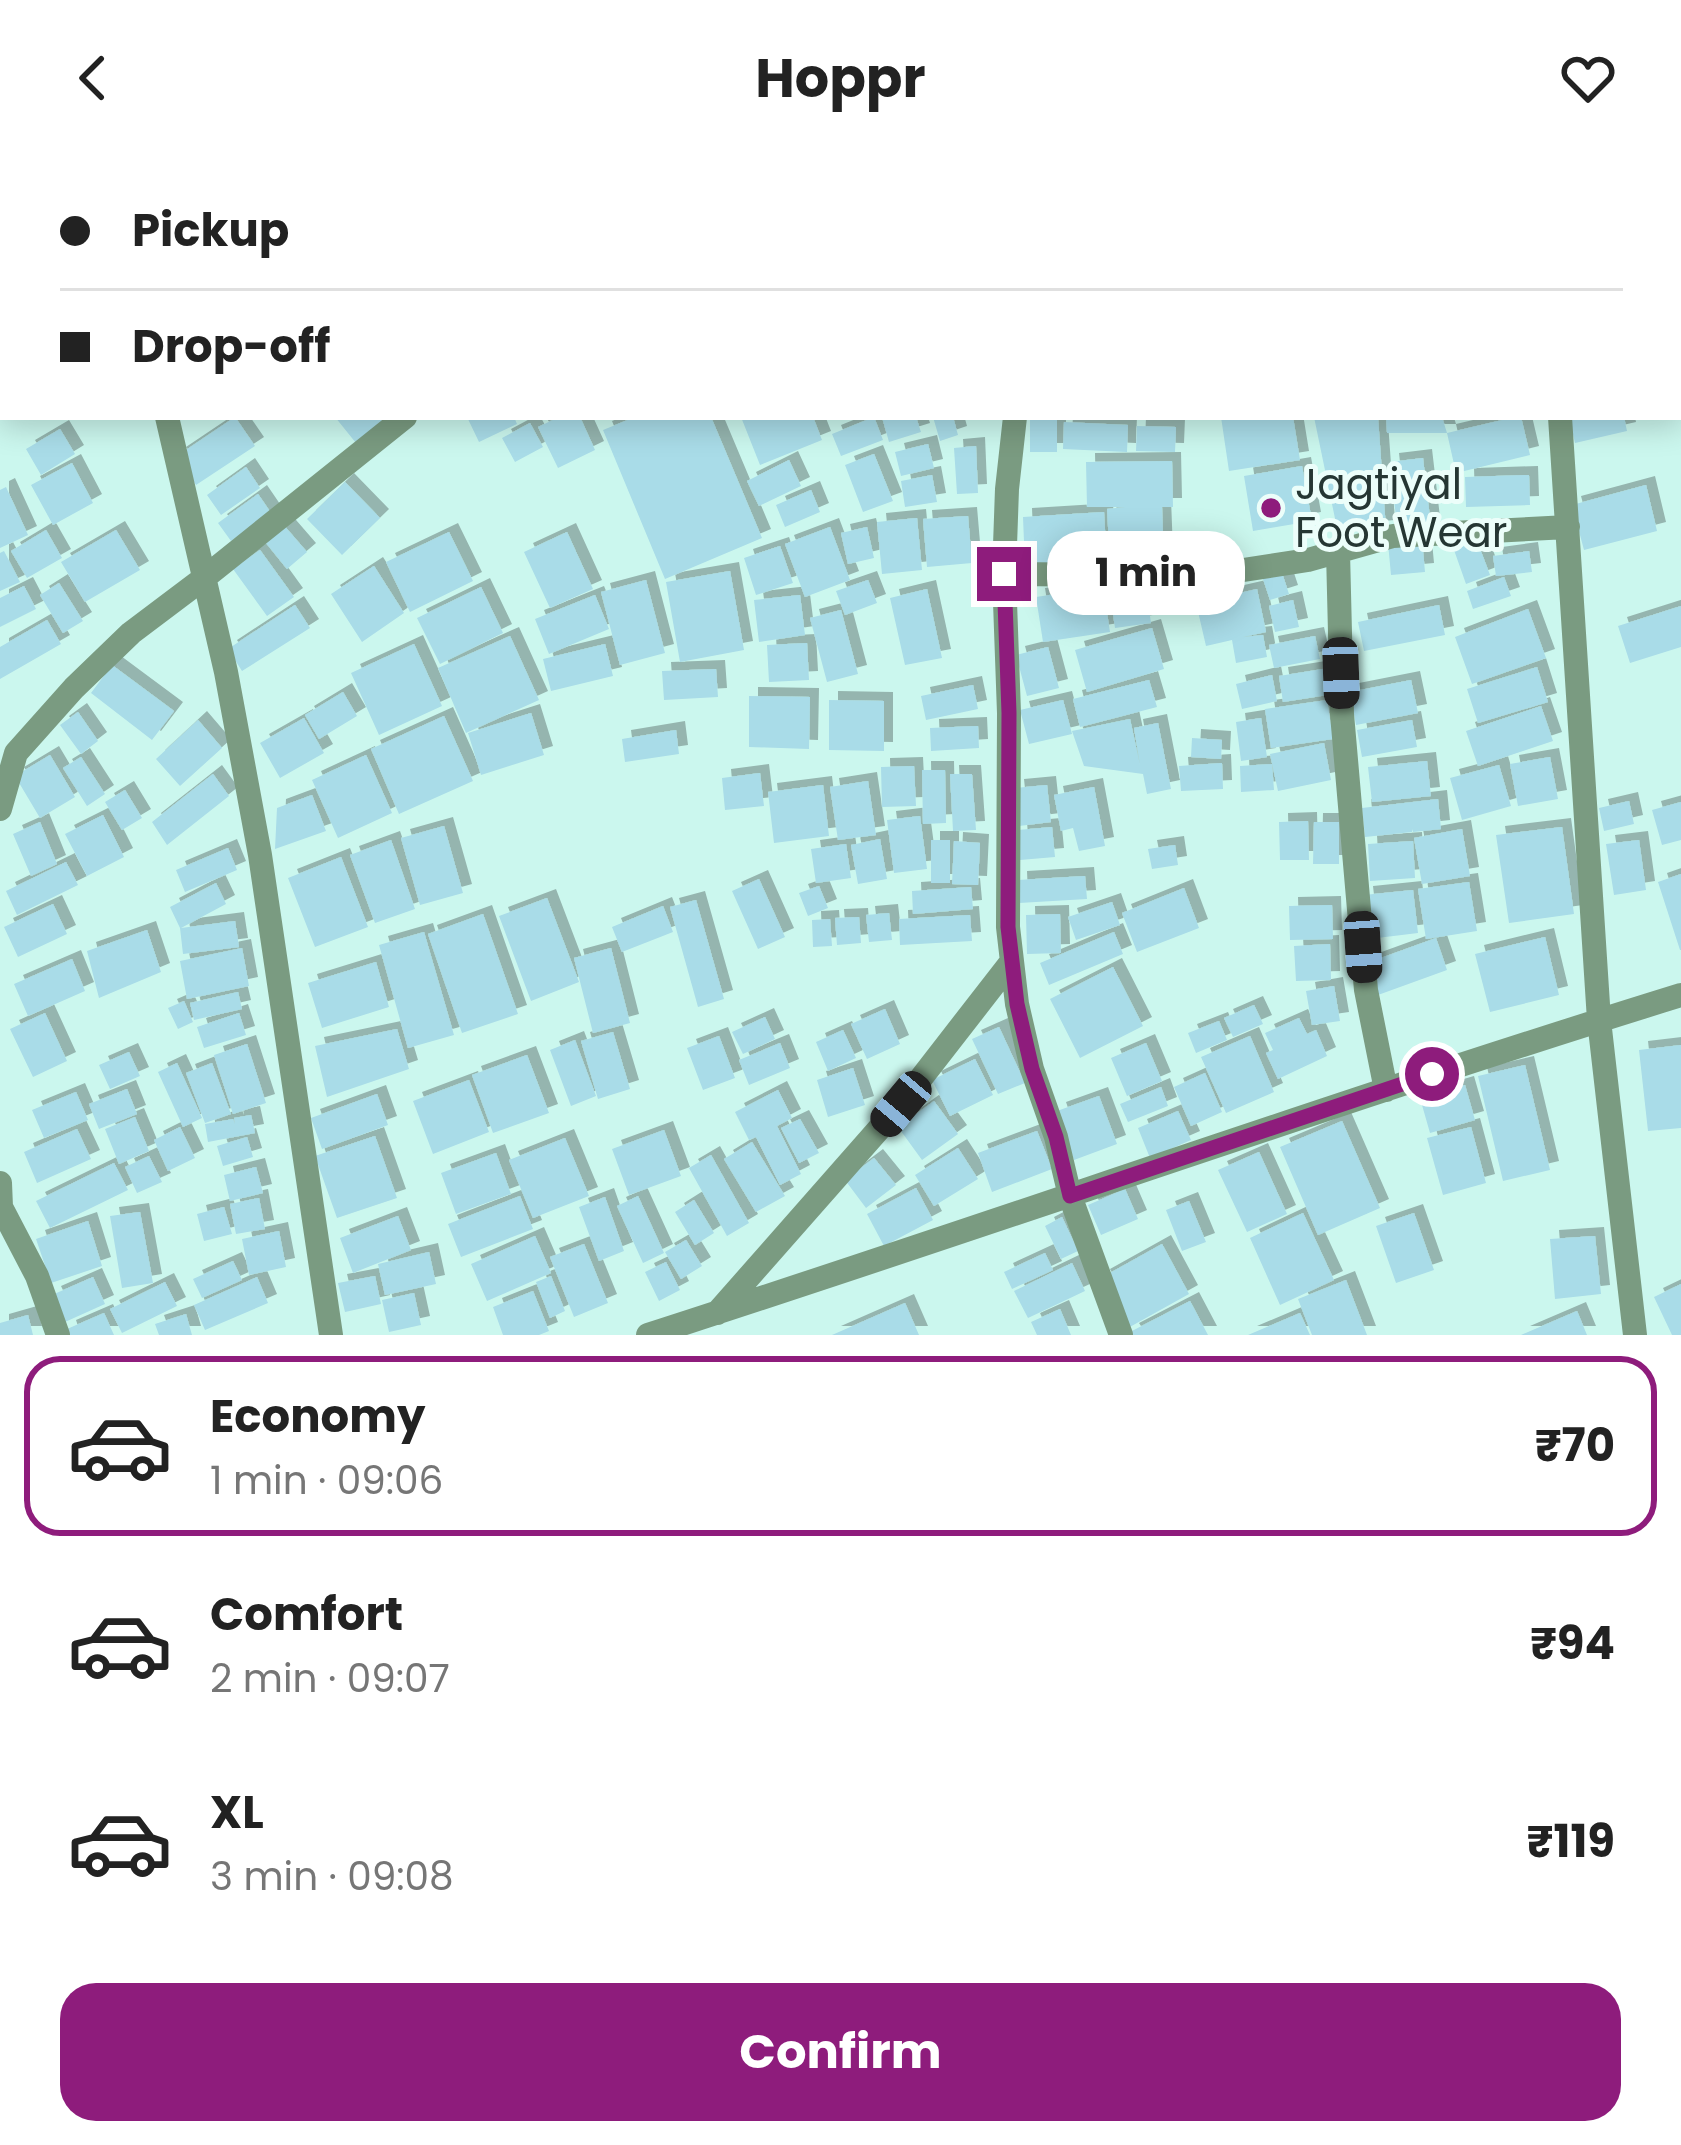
<!DOCTYPE html>
<html lang="en">
<head>
<meta charset="utf-8">
<style>
  body { margin:0; font-family:Poppins,sans-serif; background:#f2f2f2; color:#222; height:100vh; display:flex; flex-direction:column; font-size:45px; white-space:nowrap }
  * { box-sizing:border-box; margin:0 }
  p { font-size:39px; color:#767676 }
  .icon { flex:none; width:66px; height:66px; fill:none; stroke:currentColor; stroke-width:2; stroke-linecap:round; stroke-linejoin:round }
  .map { position:relative; height:1179px; overflow:hidden }
  .side { display:flex; flex-direction:column; background:#fff; flex:1 }
  .side>* { flex:none }
  .hud { position:absolute; left:0px; top:0px; width:1683px; height:264px; box-shadow:0 6px 30px #0003; display:grid; align-content:center; height:264px; padding:0 60px; background:#fff }
  .end { position:absolute; width:54px; height:54px; margin:-27px; border:15px solid #8e1c7c; background:#fff; box-shadow:0 0 0 6px #fff }
  .from { border-radius:50% }
  .bubble { position:absolute; height:84px; border-radius:36px; background:#fff; box-shadow:0 6px 30px #0003; font-size:39px; font-weight:700; line-height:84px; text-align:center }
  .car { position:absolute; width:36px; height:72px; margin:-36px -18px; border-radius:15px; box-shadow:0 0 9px 3px #0007; background:linear-gradient(#222 24%,#8ab4d8 0 40%,#222 0 76%,#8ab4d8 0 86%,#222 0) }
  .hud b { display:flex; align-items:center; gap:42px; height:114px; font-size:45px }
  .hud b+b { border-top:3px solid #e0e0e0 }
  .hud i { width:30px; height:30px; background:#222 }
  ul { padding:21px 0 0; list-style:none }
  li { display:flex; align-items:center; gap:36px; height:180px; margin:0 24px 18px; padding:0 36px; border:6px solid transparent; border-radius:36px }
  li div { flex:1 }
  li b { display:block; font-size:45px }
  li em { font-style:normal; font-weight:700 }
  li.active { border-color:#8e1c7c }
  li>.icon { width:108px; height:108px; stroke-width:1.5 }
  .button { display:flex; gap:24px; margin-top:auto; padding:24px 60px }
  .button a { flex:1; height:138px; border-radius:36px; background:#8e1c7c; color:#fff; font-size:48px; font-weight:700; line-height:138px; text-align:center }
  header { display:flex; justify-content:space-between; align-items:center; height:156px; padding:0 60px; background:#fff; font-size:54px; font-weight:700 }
  .map>svg:first-child { display:block }
</style>
</head>
<body>
<header><svg class="icon" aria-label="back" viewBox="0 0 24 24"><path d="M15 5l-7 7 7 7"/></svg>Hoppr<svg class="icon" aria-label="heart" viewBox="0 0 24 24"><path d="M12 20l-8-8c-3-5 5-10 8-4 3-6 11-1 8 4z"/></svg></header>
<div class="map">
<svg width="1681" height="1179" viewBox="0 0 1681 1179">
  <defs>
    <filter id="shadow"><feDropShadow dx="9" dy="-9" stdDeviation="0" flood-color="#0004"/></filter>
  </defs>
  <rect width="100%" height="100%" fill="#cbf7ee"/>
  <path fill="#a9dce8" filter="url(#shadow)" d="M235,261L255,290L196,329L177,300Z
    M335,261H379L383,266L356,287Z
    M467,261H514L517,268L479,286Z
    M559,261H580L595,294L558,312L538,271Z
    M635,261H711L762,382L665,423L603,274Z
    M741,261H813L822,284L760,309Z
    M874,261L883,284L841,300L832,278Z
    M882,261H916L921,276L889,286Z
    M933,261H953L958,279L940,285Z
    M1030,261H1057V296H1030Z
    M1221,261H1293L1300,304L1229,315Z
    M1314,261H1378L1386,373L1338,377Z
    M1386,261H1442L1447,277H1387Z
    M1515,261H1521L1530,299L1456,317L1447,277Z
    M1569,261H1624L1627,275L1575,287Z
    M1064,266L1128,269L1127,296L1063,293Z
    M530,267L543,291L515,306L502,282Z
    M1137,270L1176,271L1175,296L1136,295Z
    M60,273L75,298L41,319L26,293Z
    M928,288L934,312L901,320L895,296Z
    M976,290L978,337L957,338L954,292Z
    M874,298L893,345L863,356L845,309Z
    M1423,302L1431,370L1397,371L1390,306Z
    M789,304L801,330L759,350L747,325Z
    M1172,305L1173,351H1162L1164,405L1110,407L1107,353L1125,351H1087L1086,306Z
    M72,307L93,347L53,369L31,329Z
    M1302,310L1312,365L1253,375L1244,320Z
    M246,311L260,332L221,359L207,339Z
    M932,319L937,346L905,351L901,325Z
    M1529,319L1530,349L1466,351L1465,321Z
    M345,326L380,362L342,399L307,363Z
    M1646,329L1657,375L1584,394L1572,349Z
    M6,331L28,379L0,392V334Z
    M811,334L820,356L785,371L776,349Z
    M258,338L271,357L231,385L218,367Z
    M1104,356L1107,407L1025,411L1023,361Z
    M968,360L972,407L927,411L923,363Z
    M917,362L922,414L882,418L877,366Z
    M281,366L307,396L287,413L262,382Z
    M830,371L850,424L805,441L785,388Z
    M867,371L874,402L848,408L841,377Z
    M46,374L62,402L27,422L11,395Z
    M116,374L140,414L85,446L61,406Z
    M449,376L473,425L410,456L386,406Z
    M567,376L593,433L550,452L524,396Z
    M1422,384L1425,416L1391,419L1388,387Z
    M1477,385L1490,419L1466,428L1454,394Z
    M780,390L793,427L756,439L744,402Z
    M260,394L294,441L267,460L233,413Z
    M4,395L20,426L0,435V397Z
    M1529,395L1532,416L1496,420L1493,400Z
    M374,410L404,457L362,486L331,438Z
    M1281,414L1289,438L1270,444L1262,420Z
    M730,415L744,494L680,506L666,426Z
    M1504,421L1511,440L1473,453L1467,435Z
    M646,424L665,497L620,509L601,436Z
    M868,424L877,447L845,459L836,435Z
    M1145,425L1151,467L1115,472L1109,430Z
    M59,427L83,465L63,477L40,439Z
    M24,430L36,453L0,471V442Z
    M481,431L503,477L440,508L417,462Z
    M1103,431L1110,476L1043,486L1036,441Z
    M927,433L942,502L905,509L890,442Z
    M1257,433L1266,476L1243,481L1263,479L1267,501L1236,507L1232,484L1206,490L1196,447Z
    M595,439L609,473L549,498L535,463Z
    M800,439L805,479L759,486L754,444Z
    M1293,444L1299,471L1275,476L1269,450Z
    M295,449L310,472L242,515L228,493Z
    M1439,449L1445,479L1364,495L1358,466Z
    M1681,450V491L1630,507L1618,470Z
    M1528,453L1546,502L1472,528L1455,481Z
    M841,454L858,518L827,526L810,462Z
    M47,464L61,488L0,523V491Z
    M1152,472L1164,513L1087,536L1075,494Z
    M510,480L539,544L466,577L438,512Z
    M1315,480L1320,503L1274,512L1269,489Z
    M807,487L809,524L769,526L767,489Z
    M414,488L442,550L379,579L351,517Z
    M605,488L613,520L551,535L543,503Z
    M1048,491L1059,532L1027,540L1016,499Z
    M112,509L174,555L152,584L91,537Z
    M1537,511L1548,546L1478,567L1467,533Z
    M1329,512L1334,538L1283,546L1279,520Z
    M716,513L718,541L664,544L662,515Z
    M1272,519L1277,545L1242,553L1236,528Z
    M1149,524L1157,551L1080,571L1073,543Z
    M1411,524L1418,557L1356,569L1350,536Z
    M973,529L978,553L926,564L921,540Z
    M343,536L357,560L319,583L305,559Z
    M749,540L810,541L809,593L749,591Z
    M829,544L884,545V595L829,594Z
    M1063,544L1072,578L1029,588L1020,554Z
    M1327,544L1333,583L1271,592L1265,553Z
    M1541,550L1553,585L1478,610L1466,575Z
    M78,556L98,585L81,598L60,569Z
    M531,557L544,599L481,619L468,577Z
    M444,560L473,625L399,658L371,593Z
    M304,562L324,597L280,622L260,587Z
    M1261,562L1267,601L1241,605L1236,566Z
    M1130,563L1140,609L1134,572L1158,567L1171,633L1147,638L1143,618L1084,610L1072,575Z
    M198,564L222,592L180,630L156,603Z
    M1412,564L1417,591L1362,601L1357,574Z
    M978,570L979,592L931,595L930,572Z
    M676,574L679,598L625,606L622,583Z
    M1192,582L1222,584L1221,603L1191,601Z
    M1324,587L1331,624L1278,635L1270,598Z
    M50,599L75,641L40,662L15,620Z
    M366,599L392,657L338,682L312,624Z
    M81,601L105,638L87,650L63,612Z
    M1550,601L1558,643L1518,650L1510,608Z
    M1427,605L1431,640L1372,646L1368,611Z
    M1222,607L1223,633L1181,635L1179,610Z
    M1272,608L1274,634L1241,636L1240,610Z
    M1499,609L1511,650L1462,664L1450,622Z
    M914,610L916,650L882,651L881,611Z
    M922,614H945L946,667L923,668Z
    M760,617L764,650L725,654L722,622Z
    M213,618L229,640L167,689L152,666Z
    M950,618H972L976,674L953,675Z
    M868,625L876,679L838,684L830,631Z
    M823,629L829,680L774,687L768,636Z
    M1047,629L1051,666L1019,670L1015,632Z
    M1094,631L1105,690L1079,695L1073,672L1061,675L1054,639Z
    M125,634L142,662L122,674L105,646Z
    M312,639L326,675L275,693L277,652Z
    M1438,643L1441,673L1413,676L1412,673V676L1365,681L1362,652Z
    M1629,645L1634,668L1604,675L1599,652Z
    M1681,646V684L1662,689L1652,654Z
    M103,659L124,701L87,720L65,678Z
    M920,660L927,713L894,717L887,664Z
    M1308,665L1309,704H1280L1279,666Z
    M40,666L57,708L31,720L13,678Z
    M1314,666H1339V708H1313Z
    M444,670L463,737L420,749L401,682Z
    M1052,671L1055,701L1020,704L1018,674Z
    M1562,671L1574,758L1509,767L1496,679Z
    M1462,673L1470,720L1422,728L1414,682Z
    M880,683L887,723L858,728L851,689Z
    M391,684L415,753L375,767L350,699Z
    M931,684H950V727H931Z
    M1639,684L1646,734L1614,739L1606,688Z
    M954,685L980,687L978,729L952,728Z
    M1413,685L1415,722L1370,725L1368,688Z
    M846,688L851,722L816,727L811,693Z
    M1175,689L1178,709L1152,713L1148,693Z
    M228,692L237,714L185,736L176,714Z
    M341,701L368,771L315,791L288,722Z
    M66,706L78,729L17,759L6,735Z
    M1681,718V794H1680L1658,726Z
    M1085,720L1087,743L1019,747L1018,724Z
    M759,723L785,781L758,793L732,735Z
    M1469,726L1477,775L1426,783L1418,733Z
    M216,727L226,748L181,772L235,765L239,791L183,798L180,772L170,751Z
    M819,730L828,752L808,760L799,737Z
    M971,731L973,753L913,758L912,735Z
    M1184,732L1199,772L1137,796L1122,757Z
    M1413,734L1418,777L1369,783L1364,739Z
    M547,742L579,826L531,845L499,760Z
    M696,744L724,843L698,851L670,751Z
    M1112,746L1120,769L1076,784L1068,761Z
    M53,748L67,778L18,801L4,771Z
    M1332,749L1333,783L1290,784L1289,750Z
    M663,750L673,776L622,796L612,771Z
    M889,757L892,784L869,786L866,759Z
    M483,758L518,858L462,877L428,778Z
    M1060,758L1061,797L1027,798L1026,759Z
    M970,759L972,785L900,789L899,763Z
    M859,761L861,787L837,789L835,762Z
    M830,763L832,790L813,791L812,764Z
    M147,774L161,816L99,842L87,795Z
    M424,776L454,879L408,892L379,789Z
    M1114,776L1123,798L1049,829L1040,807Z
    M1545,781L1559,839L1490,856L1475,798Z
    M1436,782L1447,814L1378,839L1367,807Z
    M1330,788L1331,824L1296,825L1294,790Z
    M242,792L249,830L187,843L180,805Z
    M611,792L630,867L593,877L574,802Z
    M72,803L85,835L28,860L14,828Z
    M376,806L389,851L322,872L308,827Z
    M1113,811L1143,870L1080,902L1050,843Z
    M1334,830L1340,865L1312,869L1306,835Z
    M238,836L242,853L194,864L190,847Z
    M184,845L193,866L178,873L168,852Z
    M1254,849L1263,868L1233,881L1224,862Z
    M885,853L900,888L867,903L851,868Z
    M45,857L67,905L33,921L10,873Z
    M239,857L246,879L204,892L197,871Z
    M765,861L775,883L743,898L732,876Z
    M1299,862L1307,878L1316,874L1327,900L1278,923L1266,897L1273,894L1265,877Z
    M1219,865L1227,884L1196,897L1188,877Z
    M999,871L1025,927L998,938L972,883Z
    M397,873L409,913L327,941L315,890Z
    M843,874L856,902L828,915L816,886Z
    M613,876L630,933L598,943L581,885Z
    M719,880L735,922L703,934L687,892Z
    M1250,880L1274,936L1226,957L1201,901Z
    M575,884L596,940L571,950L550,894Z
    M780,887L790,912L749,929L739,904Z
    M1146,887L1162,925L1127,940L1111,902Z
    M247,888L266,947L233,958L214,899Z
    M1681,889V972L1648,975L1639,894Z
    M129,896L140,920L110,933L99,909Z
    M527,899L549,957L493,977L472,919Z
    M975,903L993,939L950,960L932,924Z
    M177,907L202,962L183,971L158,916Z
    M212,907L231,958L205,967L186,917Z
    M1525,909L1550,1014L1503,1025L1478,920Z
    M853,912L865,949L828,961L817,924Z
    M1205,917L1222,956L1191,970L1174,931Z
    M469,924L489,976L433,998L413,945Z
    M1465,929L1475,964L1430,977L1420,942Z
    M1161,931L1168,950L1128,966L1120,948Z
    M127,933L137,958L99,973L89,948Z
    M778,934L792,962L777,970L801,1018L780,1029L756,981L749,984L735,956Z
    M76,936L88,964L44,982L32,954Z
    M377,938L388,969L322,993L311,962Z
    M1099,940L1117,988L1074,1004L1057,955Z
    M934,945L958,978L922,1004L898,971Z
    M1178,955L1191,984L1150,1002L1138,972Z
    M251,959L255,977L208,986L205,968L233,963L235,968L234,962Z
    M135,961L149,995L119,1008L105,973Z
    M800,963L819,997L799,1007L781,972Z
    M1342,965L1380,1052L1318,1079L1280,991Z
    M180,971L195,1002L168,1015L154,984Z
    M1471,971L1486,1027L1443,1039L1427,982Z
    M77,973L91,1003L37,1027L24,996Z
    M664,974L681,1020L629,1039L612,993Z
    M1037,975L1052,1013L992,1036L978,997Z
    M375,980L397,1042L337,1062L315,1000Z
    M247,981L253,1001L223,1010L217,990Z
    M565,982L589,1040L533,1062L509,1004Z
    M752,986L785,1040L756,1056L724,1003Z
    M958,992L978,1023L934,1050L915,1019Z
    M1259,996L1287,1058L1247,1076L1218,1014Z
    M496,997L511,1038L456,1058L441,1017Z
    M711,999L749,1067L727,1080L689,1012Z
    M149,1000L162,1026L137,1037L125,1011Z
    M874,1002L896,1029L866,1052L845,1024Z
    M114,1007L128,1034L50,1072L36,1045Z
    M256,1011L263,1037L230,1045L224,1019Z
    M916,1032L933,1064L884,1090L867,1058Z
    M1125,1033L1138,1063L1101,1079L1088,1049Z
    M520,1040L533,1073L461,1101L448,1068Z
    M638,1040L664,1097L643,1107L617,1050Z
    M605,1041L624,1095L599,1105L579,1051Z
    M259,1042L265,1073L236,1078L230,1048Z
    M694,1044L714,1077L695,1089L675,1056Z
    M1189,1045L1206,1086L1182,1095L1166,1054Z
    M224,1051L232,1078L204,1085L197,1058Z
    M140,1056L153,1127L122,1132L110,1060Z
    M1303,1057L1334,1124L1280,1149L1250,1082Z
    M1414,1057L1434,1114L1396,1127L1376,1070Z
    M398,1060L411,1094L353,1117L340,1082Z
    M1062,1061L1078,1095L1061,1103L1045,1070Z
    M88,1065L102,1110L51,1127L36,1083Z
    M279,1075L286,1111L249,1119L242,1083Z
    M535,1080L551,1117L487,1145L471,1108Z
    M1595,1080L1601,1138L1555,1143L1550,1083Z
    M686,1084L702,1110L681,1123L665,1096Z
    M584,1088L608,1147L574,1161L550,1101Z
    M1162,1088L1189,1138L1128,1172L1101,1122Z
    M429,1096L436,1128L385,1139L378,1108Z
    M1045,1097L1053,1114L1012,1133L1004,1116Z
    M233,1105L242,1124L202,1142L193,1123Z
    M666,1106L680,1134L659,1145L645,1116Z
    M1072,1107L1085,1135L1028,1162L1014,1135Z
    M375,1120L381,1148L345,1156L338,1127Z
    M551,1120L565,1155L550,1162L536,1126Z
    M93,1121L105,1148L65,1166L52,1139Z
    M257,1121L268,1147L205,1174L194,1149Z
    M1346,1124L1367,1179H1312L1298,1143Z
    M165,1126L177,1150L122,1177L110,1153Z
    M1681,1128V1179H1672L1654,1141Z
    M533,1135L549,1175L539,1179H503L493,1151Z
    M414,1137L421,1169L389,1176L382,1144Z
    M1190,1145L1208,1179H1132L1130,1176Z
    M905,1147L919,1179H832Z
    M1060,1153L1071,1179H1037L1031,1166Z
    M1577,1155L1587,1179H1521Z
    M104,1157L114,1179H69L67,1173Z
    M1300,1157L1310,1179H1248Z
    M186,1158L192,1179H159L155,1168Z
    M28,1159L33,1179H0V1167Z"/>
  <g fill="none" stroke-linecap="round" stroke-linejoin="round">
    <path stroke="#7a9b81" stroke-width="24" d="M109,0L110,3
      M845,0L846,3
      M1494,0V3
      M1276,3L1280,0
      M167,261L226,516L260,699L331,1179
      M1015,261L1007,333L1004,418L1009,557L1008,771L1017,848L1032,913L1056,981L1070,1040L1121,1179
      M1560,261L1599,864L1635,1179
      M1338,396L1342,558L1366,834L1386,934
      M1004,418L1204,420L1308,404L1393,380L1568,371
      M0,653L16,597L74,532L131,477L204,422L405,261
      M0,1027L1,1051L37,1120L58,1179
      M717,1157L901,948L1012,805
      M648,1179C993,1068 1335,946 1681,839"/>
  </g>
  <g fill="none" stroke-linecap="round" stroke-linejoin="round">
    <path stroke="#8e1c7c" stroke-width="15" d="M1004,418L1009,557L1008,771L1017,848L1032,913L1056,981L1070,1040L1432,918"/>
  </g>
  <circle fill="#8e1c7c" stroke="#ecfefa" stroke-width="4.5" cx="1271" cy="352" r="12"/>
  <g text-anchor="middle" dominant-baseline="central" stroke-width="10" stroke-linejoin="round" paint-order="stroke">
    <g font-size="42" fill="#253633" stroke="#ecfefa" text-anchor="start">
      <text x="1295" y="328">Jagtiyal<tspan x="1295" dy="48">Foot Wear</tspan></text>
    </g>
  </g>
</svg>
<i class="end from" style="left:1432px;top:918px"></i>
<i class="end" style="left:1004px;top:418px"></i>
<div class="bubble" style="left:1047px;top:375px;width:198px">1 min</div>
<i class="car" style="left:1341px;top:517px;rotate:178deg"></i>
<i class="car" style="left:1363px;top:791px;rotate:176deg"></i>
<i class="car" style="left:901px;top:948px;rotate:220deg"></i>
<div class="hud">
<b><i class="from"></i>Pickup</b>
<b><i></i>Drop-off</b>
</div>
</div>
<section class="side">
<ul>
<li class="active"><svg class="icon" aria-label="car" viewBox="0 0 24 24"><path d="M5 17H2v-5l4-1 3-4h7l3 4 3 1v5h-3M9 17h6M6 11h13"/><circle cx="7" cy="17" r="2"/><circle cx="17" cy="17" r="2"/></svg><div><b>Economy</b><p>1 min · 09:06</p></div><em>₹70</em></li>
<li><svg class="icon" aria-label="car" viewBox="0 0 24 24"><path d="M5 17H2v-5l4-1 3-4h7l3 4 3 1v5h-3M9 17h6M6 11h13"/><circle cx="7" cy="17" r="2"/><circle cx="17" cy="17" r="2"/></svg><div><b>Comfort</b><p>2 min · 09:07</p></div><em>₹94</em></li>
<li><svg class="icon" aria-label="car" viewBox="0 0 24 24"><path d="M5 17H2v-5l4-1 3-4h7l3 4 3 1v5h-3M9 17h6M6 11h13"/><circle cx="7" cy="17" r="2"/><circle cx="17" cy="17" r="2"/></svg><div><b>XL</b><p>3 min · 09:08</p></div><em>₹119</em></li>
</ul>
<div class="button"><a>Confirm</a></div>
</section>
</body>
</html>
